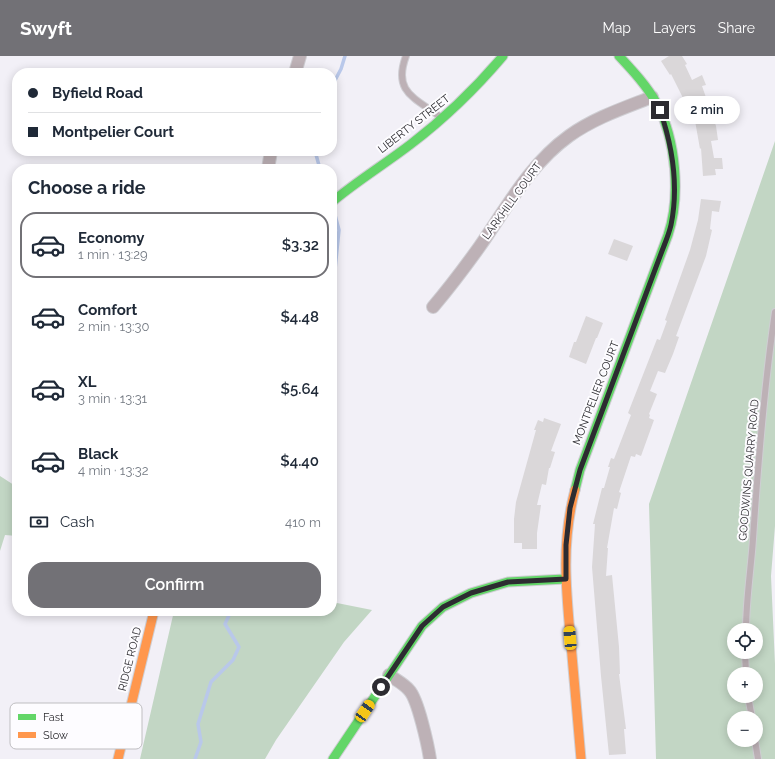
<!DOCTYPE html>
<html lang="en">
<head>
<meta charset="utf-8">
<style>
  body { margin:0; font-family:Raleway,sans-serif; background:#f2f2f3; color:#1f2937; height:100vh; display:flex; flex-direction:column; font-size:15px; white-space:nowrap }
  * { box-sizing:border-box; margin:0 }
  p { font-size:13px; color:#747a83 }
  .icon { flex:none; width:22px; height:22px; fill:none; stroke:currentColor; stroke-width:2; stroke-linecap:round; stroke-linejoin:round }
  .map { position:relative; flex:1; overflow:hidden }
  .sheet { position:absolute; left:12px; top:108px; width:325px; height:452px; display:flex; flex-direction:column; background:#fff; border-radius:16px; box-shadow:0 2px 10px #0003 }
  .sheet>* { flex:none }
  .hud { position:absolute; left:12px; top:12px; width:325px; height:88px; border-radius:16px; box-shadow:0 2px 10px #0003; display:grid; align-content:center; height:88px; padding:0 16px; background:#fff }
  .fabs { position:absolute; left:727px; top:567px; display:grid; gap:8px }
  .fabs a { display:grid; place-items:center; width:36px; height:36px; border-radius:50%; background:#fff; box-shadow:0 2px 10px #0003; font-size:20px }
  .end { position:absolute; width:18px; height:18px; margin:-9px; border:5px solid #2d2c31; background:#fff; box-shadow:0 0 0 2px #fff }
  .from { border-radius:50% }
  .bubble { position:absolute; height:28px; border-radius:14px; background:#fff; box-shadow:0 2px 10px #0003; font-size:13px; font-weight:600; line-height:28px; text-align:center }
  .car { position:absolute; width:12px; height:24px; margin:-12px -6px; border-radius:5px; box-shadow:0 0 3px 1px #0007; background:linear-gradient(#f5c518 24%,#345 0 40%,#f5c518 0 76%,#345 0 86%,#f5c518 0) }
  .hud b { display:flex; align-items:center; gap:14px; height:38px; font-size:15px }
  .hud b+b { border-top:1px solid #e0e1e3 }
  .hud i { width:10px; height:10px; background:#1f2937 }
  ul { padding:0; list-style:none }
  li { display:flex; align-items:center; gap:12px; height:66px; margin:0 8px 6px; padding:0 8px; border:2px solid transparent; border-radius:16px }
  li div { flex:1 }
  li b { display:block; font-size:15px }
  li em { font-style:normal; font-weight:600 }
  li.active { border-color:#727176 }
  li>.icon { width:36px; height:36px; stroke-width:1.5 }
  h2 { padding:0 16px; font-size:18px; line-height:48px }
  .pay { display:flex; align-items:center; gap:10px; height:44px; padding:0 16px; font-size:15px }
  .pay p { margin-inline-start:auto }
  .button { display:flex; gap:8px; margin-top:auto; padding:8px 16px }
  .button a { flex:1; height:46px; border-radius:16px; background:#727176; color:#fff; font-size:16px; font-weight:600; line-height:46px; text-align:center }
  header { display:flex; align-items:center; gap:24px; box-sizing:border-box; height:56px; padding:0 20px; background:#727176; color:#fff }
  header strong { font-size:19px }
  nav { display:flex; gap:22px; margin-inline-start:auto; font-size:14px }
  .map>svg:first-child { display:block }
</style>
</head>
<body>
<header>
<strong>Swyft</strong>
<nav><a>Map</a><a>Layers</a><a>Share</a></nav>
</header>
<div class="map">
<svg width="775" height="703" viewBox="0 0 775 703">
  <rect width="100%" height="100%" fill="#f2f0f7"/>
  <path fill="#c2d6c4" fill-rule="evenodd" d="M775,85V470L771,520L775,608V703H656L649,448ZM734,574H756V596H734ZM734,618H756V640H734ZM734,662H756V684H734Z
    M0,420L17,431V480L5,479L0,495Z
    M332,546L372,554L344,586L276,684L265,703H140L174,555H332Z"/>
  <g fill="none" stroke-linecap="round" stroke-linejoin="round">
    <path stroke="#b9c8ea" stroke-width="3.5" d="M332,30L341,13L345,0
      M315,95L320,113
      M332,243L339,174L335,159
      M195,703L201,686L198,668L211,626L233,604L239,591L225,568L231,555"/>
  </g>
  <path fill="#dad7d9" d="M669,0H682L687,8L685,9L692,24L702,19L706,29L702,30L716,70L718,84L711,85L714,102H722L723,113H715L716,119L703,120L701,92L700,93L694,59L688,40L683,42L671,18L670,19L661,5Z
    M701,143L721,145L719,156L712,155L710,173L712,174L706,200L676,280L679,281L673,298L665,317L658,315L650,335L657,338L649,358L650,359L649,362L654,364L641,400L636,398L635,401L631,400L619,436L621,437L617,453L614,452L607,492H608L606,520L612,519L619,591L620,618H619L626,673H624L626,698L609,699L601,620L592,511L595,468H593L602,432H604L610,411H608L611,402L614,403L631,359L628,357L657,283L660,284L667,265L665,264L690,194L698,164Z
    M614,183L633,190L627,205L608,198Z
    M586,260L603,267L597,282H596L586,308L569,301L574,286H576Z
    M544,362L561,368L551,395L555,396L550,412H549L546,429L542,428L537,449H541L537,477V493H522V487H514V463L516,446L536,374H534L538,364L543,366Z"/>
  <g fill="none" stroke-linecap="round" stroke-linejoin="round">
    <defs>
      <path id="lane" d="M406,0C393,35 413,41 439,60
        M746,574C746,544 751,513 753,483C758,407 764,331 775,256
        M745,596L746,618
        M748,640L752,662
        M755,684L758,703"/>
      <path id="street" d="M295,17L300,0
        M268,113L271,95
        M433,251C450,231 465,211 480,190C507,151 530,108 569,80C594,62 624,52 652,41
        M389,619C396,624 404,628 409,634C418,643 428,690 430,703"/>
      <path id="fast" d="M332,146C357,125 385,108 411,88C445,62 475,33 503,0
        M575,434L580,414L668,179C681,140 676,84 657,48C647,30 633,15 619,0
        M333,703L422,570L443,551L471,537L508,526L565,523"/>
      <path id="slow" d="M575,434C561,487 566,534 571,588C574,626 578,665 581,703
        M118,703L154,555"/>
    </defs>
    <use href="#lane" stroke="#cfced3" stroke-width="8"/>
    <use href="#street" stroke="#cfced3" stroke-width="14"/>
    <use href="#fast" stroke="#cfced3" stroke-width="11"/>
    <use href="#slow" stroke="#cfced3" stroke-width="11"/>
    <use href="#lane" stroke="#bdb1b6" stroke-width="6"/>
    <use href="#street" stroke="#bdb1b6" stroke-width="12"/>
    <use href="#fast" stroke="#63d668" stroke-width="9"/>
    <use href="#slow" stroke="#ff974d" stroke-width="9"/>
  </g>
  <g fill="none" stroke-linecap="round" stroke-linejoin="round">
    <path stroke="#2d2c31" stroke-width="5" d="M381,631L422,570L443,551L471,537L508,526L566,523V489L570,452L580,414L662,195C665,187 669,178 671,169C679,130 673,92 660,54"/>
  </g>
  <g text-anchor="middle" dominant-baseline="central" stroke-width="4" stroke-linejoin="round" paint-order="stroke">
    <g font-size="11" fill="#2d2c31" stroke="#fdfcff">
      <text transform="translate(414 68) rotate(-38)">LIBERTY STREET</text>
      <text transform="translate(512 145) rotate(-54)">LARKHILL COURT</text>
      <text transform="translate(596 337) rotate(-69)">MONTPELIER COURT</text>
      <text transform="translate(749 414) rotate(-85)">GOODWINS QUARRY ROAD</text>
      <text transform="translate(130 603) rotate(-76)">RIDGE ROAD</text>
    </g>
  </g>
  <rect x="10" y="647" width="132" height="46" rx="6" fill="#fdfcff" stroke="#bfbec1" stroke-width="1"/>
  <rect x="18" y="658" width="18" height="6" fill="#63d668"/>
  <rect x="18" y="676" width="18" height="6" fill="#ff974d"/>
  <g font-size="11" fill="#2d2c31">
    <text x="43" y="665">Fast</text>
    <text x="43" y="683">Slow</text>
  </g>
</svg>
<div class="fabs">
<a><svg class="icon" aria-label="locate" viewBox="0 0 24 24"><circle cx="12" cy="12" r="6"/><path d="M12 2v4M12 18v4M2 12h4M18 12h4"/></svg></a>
<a>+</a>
<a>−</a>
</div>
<i class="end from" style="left:381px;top:631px"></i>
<i class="end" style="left:660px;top:54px"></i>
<div class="bubble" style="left:674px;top:40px;width:66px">2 min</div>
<i class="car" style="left:570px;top:582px;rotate:355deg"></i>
<i class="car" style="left:365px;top:655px;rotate:34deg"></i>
<div class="hud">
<b><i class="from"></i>Byfield Road</b>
<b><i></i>Montpelier Court</b>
</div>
<section class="sheet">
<h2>Choose a ride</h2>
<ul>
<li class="active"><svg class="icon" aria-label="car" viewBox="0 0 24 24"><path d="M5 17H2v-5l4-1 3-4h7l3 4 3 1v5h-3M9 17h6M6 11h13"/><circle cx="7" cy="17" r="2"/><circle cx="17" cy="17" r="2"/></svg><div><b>Economy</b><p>1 min · 13:29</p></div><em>$3.32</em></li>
<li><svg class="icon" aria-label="car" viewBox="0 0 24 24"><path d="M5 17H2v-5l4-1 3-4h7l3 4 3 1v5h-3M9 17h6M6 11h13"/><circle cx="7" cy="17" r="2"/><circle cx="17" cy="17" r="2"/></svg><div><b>Comfort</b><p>2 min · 13:30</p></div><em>$4.48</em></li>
<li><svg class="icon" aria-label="car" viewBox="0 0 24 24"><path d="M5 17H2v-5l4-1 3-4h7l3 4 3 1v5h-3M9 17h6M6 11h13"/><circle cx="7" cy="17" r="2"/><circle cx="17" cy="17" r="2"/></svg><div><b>XL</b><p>3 min · 13:31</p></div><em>$5.64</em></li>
<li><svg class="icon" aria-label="car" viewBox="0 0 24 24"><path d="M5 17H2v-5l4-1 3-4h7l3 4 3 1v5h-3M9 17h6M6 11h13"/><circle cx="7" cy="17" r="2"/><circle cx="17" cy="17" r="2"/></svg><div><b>Black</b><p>4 min · 13:32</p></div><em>$4.40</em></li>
</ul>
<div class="pay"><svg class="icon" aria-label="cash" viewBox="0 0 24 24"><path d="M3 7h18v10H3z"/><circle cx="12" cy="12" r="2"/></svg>Cash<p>410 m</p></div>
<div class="button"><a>Confirm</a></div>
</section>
</div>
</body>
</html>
